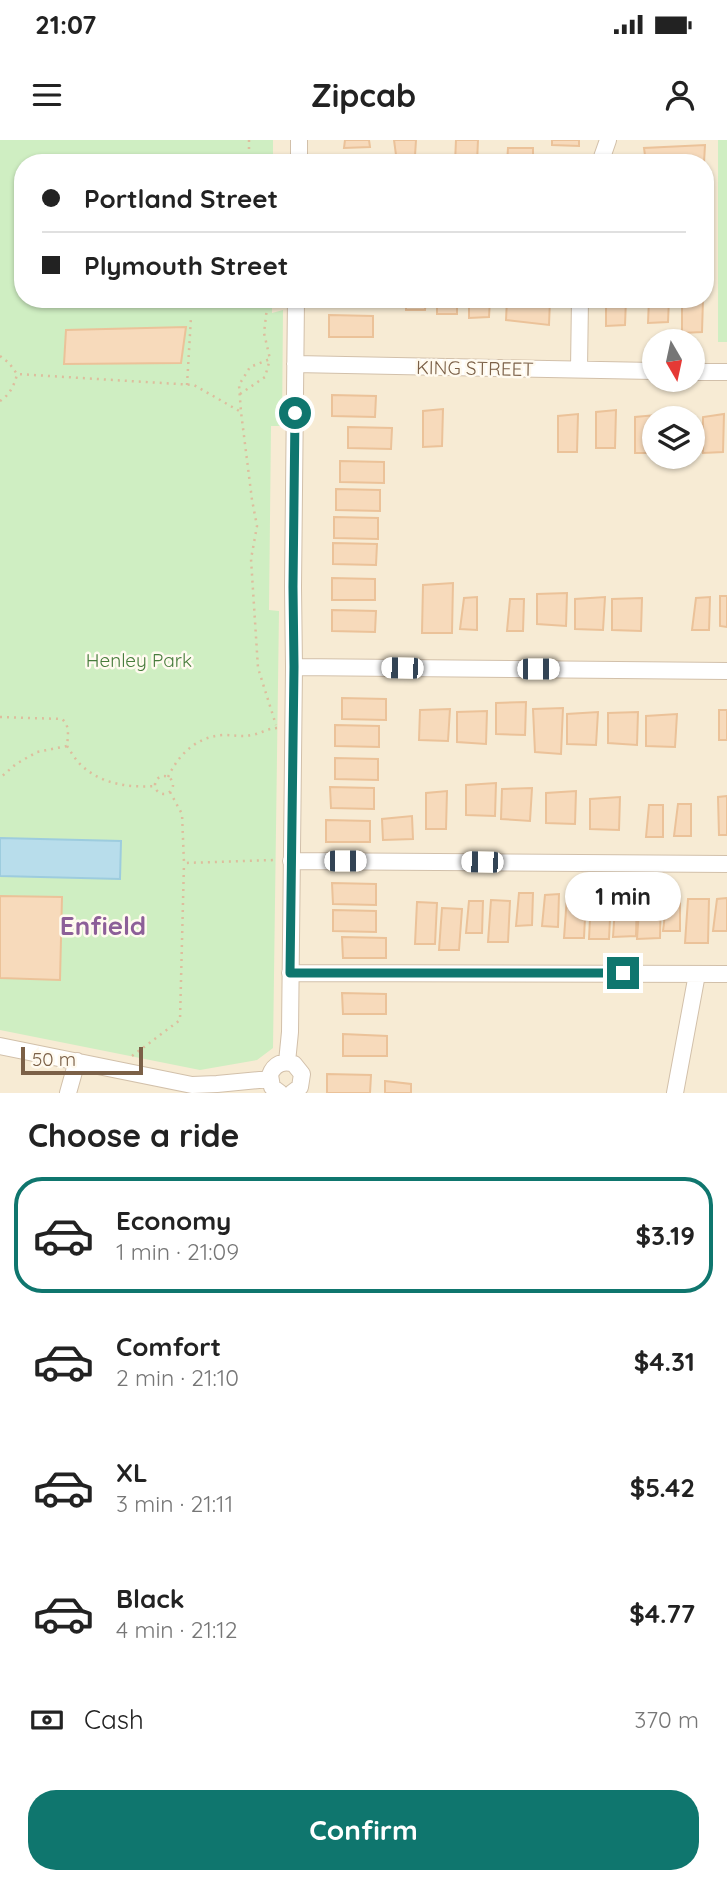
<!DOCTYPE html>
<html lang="en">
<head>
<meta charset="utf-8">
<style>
  body { margin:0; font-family:Quicksand,sans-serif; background:#f2f2f2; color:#222; height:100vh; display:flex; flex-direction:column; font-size:26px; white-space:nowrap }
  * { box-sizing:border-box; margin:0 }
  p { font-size:23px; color:#767676 }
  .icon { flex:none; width:38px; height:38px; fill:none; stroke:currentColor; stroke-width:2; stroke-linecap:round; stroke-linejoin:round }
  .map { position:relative; height:953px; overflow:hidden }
  .drawer { display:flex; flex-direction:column; background:#fff; flex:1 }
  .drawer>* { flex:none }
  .guide { position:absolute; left:14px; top:14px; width:700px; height:154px; border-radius:28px; box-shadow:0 2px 5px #0004; display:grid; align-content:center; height:154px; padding:0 28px; background:#fff }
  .needle { width:46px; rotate:171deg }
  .tools { position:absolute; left:642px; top:189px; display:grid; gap:14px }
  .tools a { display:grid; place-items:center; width:63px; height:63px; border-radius:50%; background:#fff; box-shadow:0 2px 5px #0004; font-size:35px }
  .scale { position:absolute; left:21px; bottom:18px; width:122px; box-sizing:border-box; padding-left:7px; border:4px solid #7b6047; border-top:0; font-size:19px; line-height:24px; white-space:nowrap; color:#7b6047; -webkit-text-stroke:5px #fffaef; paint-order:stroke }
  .end { position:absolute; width:32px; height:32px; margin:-16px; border:9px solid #0f766e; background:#fff; box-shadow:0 0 0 4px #fff }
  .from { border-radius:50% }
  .bubble { position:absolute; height:49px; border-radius:24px; background:#fff; box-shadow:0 2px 5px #0004; font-size:23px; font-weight:700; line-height:49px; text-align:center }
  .car { position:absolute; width:21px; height:42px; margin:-21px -10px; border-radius:9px; box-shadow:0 0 5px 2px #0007; background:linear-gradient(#fff 24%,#345 0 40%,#fff 0 76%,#345 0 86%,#fff 0) }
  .guide b { display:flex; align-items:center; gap:24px; height:66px; font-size:26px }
  .guide b+b { border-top:2px solid #e0e0e0 }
  .guide i { width:18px; height:18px; background:#222 }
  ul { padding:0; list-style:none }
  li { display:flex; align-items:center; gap:21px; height:116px; margin:0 14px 10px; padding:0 14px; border:4px solid transparent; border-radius:28px }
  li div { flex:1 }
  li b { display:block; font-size:26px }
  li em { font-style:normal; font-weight:700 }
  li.selected { border-color:#0f766e }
  li>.icon { width:63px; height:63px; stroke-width:1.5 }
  h2 { padding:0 28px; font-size:32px; line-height:84px }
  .pay { display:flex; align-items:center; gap:18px; height:77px; padding:0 28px; font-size:26px }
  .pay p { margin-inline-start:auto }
  .button { display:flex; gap:14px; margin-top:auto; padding:14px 28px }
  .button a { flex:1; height:80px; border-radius:28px; background:#0f766e; color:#fff; font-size:28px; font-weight:700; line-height:80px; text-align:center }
  .status { display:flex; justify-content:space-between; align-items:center; height:49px; padding:0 35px; background:#fff; direction:ltr }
  .status svg { height:19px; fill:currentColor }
  header { display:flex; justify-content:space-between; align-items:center; height:91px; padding:0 28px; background:#fff; font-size:32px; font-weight:700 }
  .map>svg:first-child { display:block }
</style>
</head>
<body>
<div class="status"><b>21:07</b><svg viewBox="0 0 49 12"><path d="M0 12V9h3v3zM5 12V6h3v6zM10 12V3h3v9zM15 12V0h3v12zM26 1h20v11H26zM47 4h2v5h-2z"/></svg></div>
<header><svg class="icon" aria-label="menu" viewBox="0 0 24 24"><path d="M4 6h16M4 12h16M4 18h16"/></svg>Zipcab<svg class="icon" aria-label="person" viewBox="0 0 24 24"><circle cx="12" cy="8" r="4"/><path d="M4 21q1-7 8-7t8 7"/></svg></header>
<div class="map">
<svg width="727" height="953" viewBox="0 0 727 953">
  <rect width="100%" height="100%" fill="#fef8e6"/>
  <path fill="#f7ebd4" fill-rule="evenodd" d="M0,0H727V953H0ZM23,23H705V159H23ZM654,201H693V240H654ZM654,278H693V317H654Z"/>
  <path fill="#cfeec2" d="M0,0H273V23H23V159H272V173L283,170L282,286H271L269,470L279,471L273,908L257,920L200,930L0,890Z
    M718,0H727V202H718Z"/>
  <path fill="#b8ddeb" stroke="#9dccde" stroke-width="2" d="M0,698L121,701L120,739L0,736Z"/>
  <path fill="#f7dabb" stroke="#ebc299" stroke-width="2" d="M345,0H369L370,7L344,8Z
    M394,0H416L415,16L396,15Z
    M456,0H478L477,23H455Z
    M552,0H579V6L552,5Z
    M705,5L704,23H646L644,8Z
    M508,8H533V23H507Z
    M705,38H711L710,58H705Z
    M705,93H711V114H705Z
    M329,159H372V162L329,161Z
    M406,159H426L425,170H406Z
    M437,159H457V174H437Z
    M469,159H490L489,177L469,178Z
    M507,159H550L549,185L506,180Z
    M606,159H626L625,185L606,186Z
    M649,159H669L668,182L648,183Z
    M682,159H703L702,192L682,193Z
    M329,175L373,176V197H329Z
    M186,187L181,223L64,224L66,190Z
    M332,255L376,256L375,277L332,276Z
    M443,269L442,306L423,307V271Z
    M616,270L615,308H596V272Z
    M690,272L689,278H669V274Z
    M578,274L577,312H558V276Z
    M724,274L723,312L703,313V277Z
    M656,275L654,313H635V277Z
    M348,287L392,288L391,309L348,308Z
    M340,321L384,322V343L340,342Z
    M336,349L380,350V371L336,370Z
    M334,377L378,378V399L334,398Z
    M333,403L377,404L376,425L333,424Z
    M332,438L375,439V460H332Z
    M453,443L452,493H422L423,445Z
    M567,453L566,486L537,484V454Z
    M720,456H727V487L720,486Z
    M477,457V490L460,489L464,458Z
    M605,457L603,490L575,489V459Z
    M710,457L709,490H692L696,458Z
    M642,458L641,491L612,490V459Z
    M510,459H524L523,491H507Z
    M332,470L376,471L375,492L332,491Z
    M342,558L386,559V580L342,579Z
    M526,562L525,595L496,594V563Z
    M563,568L561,614L535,612L533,569Z
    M450,569L448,601L419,600L420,570Z
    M719,570H727V600H719Z
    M487,571L486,604L457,602V572Z
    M598,572L596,605L567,604V574Z
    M638,572L637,605L608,603V573Z
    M677,574L675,607L646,606V576Z
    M335,585L379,586V607L335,606Z
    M335,618L378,619V640L335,639Z
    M496,643L495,676L466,675V645Z
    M330,647L374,648V669L331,668Z
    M532,648L530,681L501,679L502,649Z
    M447,651L446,689H426V653Z
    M576,651L575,684L546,683V653Z
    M727,656V695H719L718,657Z
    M620,657L619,690L590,689V659Z
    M678,664H691V696H674Z
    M649,665H663V697H646Z
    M412,676L413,699L383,700L382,679Z
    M326,680L370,681V702H326Z
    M332,743L376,744V765L333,764Z
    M519,753H533L532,785L516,786Z
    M616,753H637L636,796L613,797Z
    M559,754L558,787L542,786L545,755Z
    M661,754L660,798L637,799L640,755Z
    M0,756L62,757L60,840L0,838Z
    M567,756L586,757L584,798H564Z
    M591,757L611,758L609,799H589Z
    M680,758V791H663L667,759Z
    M727,758V791H713L717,759Z
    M688,759H709L708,803H685Z
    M491,760L510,761L508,802H488Z
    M469,761H483L482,793H466Z
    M417,762L437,763L435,804H415Z
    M442,768L462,769L459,810H439Z
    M333,770L376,771V792L333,791Z
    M342,797L386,798V818H343Z
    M342,853L386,854V874H343Z
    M343,894L387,896V916H343Z
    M327,934L371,935L370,953H327Z
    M385,941L411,944V953H385Z"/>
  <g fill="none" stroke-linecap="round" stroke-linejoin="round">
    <defs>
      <path id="minor" d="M299,23V0
        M600,23L608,0
        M295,224L654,231
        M579,229L580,159
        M693,232H727
        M294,527L727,531
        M291,721L727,724
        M290,833L727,834
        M0,906L192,945L217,944L270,939
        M287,922L290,892L294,527L293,447L296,159
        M68,953L77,921
        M280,953L272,947L270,935C274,924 283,920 294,924L302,934L300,947L292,953
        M675,953L697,834"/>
    </defs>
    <use href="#minor" stroke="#d2c0aa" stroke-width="18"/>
    <path stroke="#ddbd9d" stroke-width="2.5" stroke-dasharray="2 5" stroke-linecap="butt" d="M249,0V23
      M268,159L264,193L270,219L250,227L239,245L241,272L252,360L257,386L251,419L258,528L276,585
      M0,216L9,223L17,234L194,245L241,272
      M187,245L191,177
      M240,254L265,237L270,219
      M0,261C9,256 15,244 17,234
      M0,577L62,579C70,586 68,595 67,606L37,612L16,624L0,638
      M67,606C71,612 75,619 80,624C100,644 129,648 155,646
      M155 645a9 9 0 1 1 18 0a9 9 0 1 1-18 0Z
      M168,637C179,614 196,597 223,595C233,595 242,597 251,595C261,594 267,588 278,588
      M170,652L182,674L184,723L275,720
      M132,916L180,880L184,723"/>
    <use href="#minor" stroke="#fff" stroke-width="16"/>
  </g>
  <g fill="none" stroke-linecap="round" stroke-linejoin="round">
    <path stroke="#0f766e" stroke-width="9" d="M295,273L293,447L294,527L290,833H623"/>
  </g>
  <g text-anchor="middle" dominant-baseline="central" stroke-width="5" stroke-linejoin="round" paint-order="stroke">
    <g font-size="19" fill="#7b6047" stroke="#fffaef">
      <text transform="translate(475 228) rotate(1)">KING STREET</text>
    </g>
    <g font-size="19" fill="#477c3c" stroke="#fffaef">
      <text x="139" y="520">Henley Park</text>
    </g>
    <g font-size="26" font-weight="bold" fill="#8c5f98" stroke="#fffaef">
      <text x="103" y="785">Enfield</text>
    </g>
  </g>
</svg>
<div class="tools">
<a><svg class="needle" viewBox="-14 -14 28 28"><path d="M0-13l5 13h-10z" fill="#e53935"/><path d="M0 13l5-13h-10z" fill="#767676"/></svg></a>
<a><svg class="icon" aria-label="layers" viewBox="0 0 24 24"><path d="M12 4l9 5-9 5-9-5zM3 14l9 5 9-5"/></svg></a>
</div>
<div class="scale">50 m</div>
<i class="end from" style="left:295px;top:273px"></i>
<i class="end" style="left:623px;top:833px"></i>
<div class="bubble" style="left:565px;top:732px;width:116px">1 min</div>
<i class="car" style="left:402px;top:528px;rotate:271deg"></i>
<i class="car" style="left:538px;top:529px;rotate:90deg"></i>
<i class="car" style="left:345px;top:721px;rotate:90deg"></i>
<i class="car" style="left:482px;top:722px;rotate:271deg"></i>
<div class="guide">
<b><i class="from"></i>Portland Street</b>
<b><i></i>Plymouth Street</b>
</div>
</div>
<section class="drawer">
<h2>Choose a ride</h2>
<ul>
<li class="selected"><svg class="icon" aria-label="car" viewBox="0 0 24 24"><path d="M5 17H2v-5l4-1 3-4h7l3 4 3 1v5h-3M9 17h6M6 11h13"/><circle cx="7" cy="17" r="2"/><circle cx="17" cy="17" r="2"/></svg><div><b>Economy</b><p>1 min · 21:09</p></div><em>$3.19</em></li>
<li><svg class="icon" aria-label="car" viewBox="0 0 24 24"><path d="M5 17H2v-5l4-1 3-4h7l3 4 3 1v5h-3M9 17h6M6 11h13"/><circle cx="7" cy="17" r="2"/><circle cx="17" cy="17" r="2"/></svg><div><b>Comfort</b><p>2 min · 21:10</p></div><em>$4.31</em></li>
<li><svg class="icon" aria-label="car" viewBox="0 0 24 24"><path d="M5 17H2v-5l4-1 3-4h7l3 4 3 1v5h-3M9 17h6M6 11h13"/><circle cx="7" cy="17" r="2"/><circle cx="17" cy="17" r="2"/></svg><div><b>XL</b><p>3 min · 21:11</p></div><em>$5.42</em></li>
<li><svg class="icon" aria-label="car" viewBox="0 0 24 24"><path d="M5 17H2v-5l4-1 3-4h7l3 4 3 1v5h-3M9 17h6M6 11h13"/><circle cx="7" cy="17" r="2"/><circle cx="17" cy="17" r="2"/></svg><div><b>Black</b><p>4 min · 21:12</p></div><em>$4.77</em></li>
</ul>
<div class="pay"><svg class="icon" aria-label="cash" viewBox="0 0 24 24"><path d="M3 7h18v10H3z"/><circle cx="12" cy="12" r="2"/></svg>Cash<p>370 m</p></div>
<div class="button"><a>Confirm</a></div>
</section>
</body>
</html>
